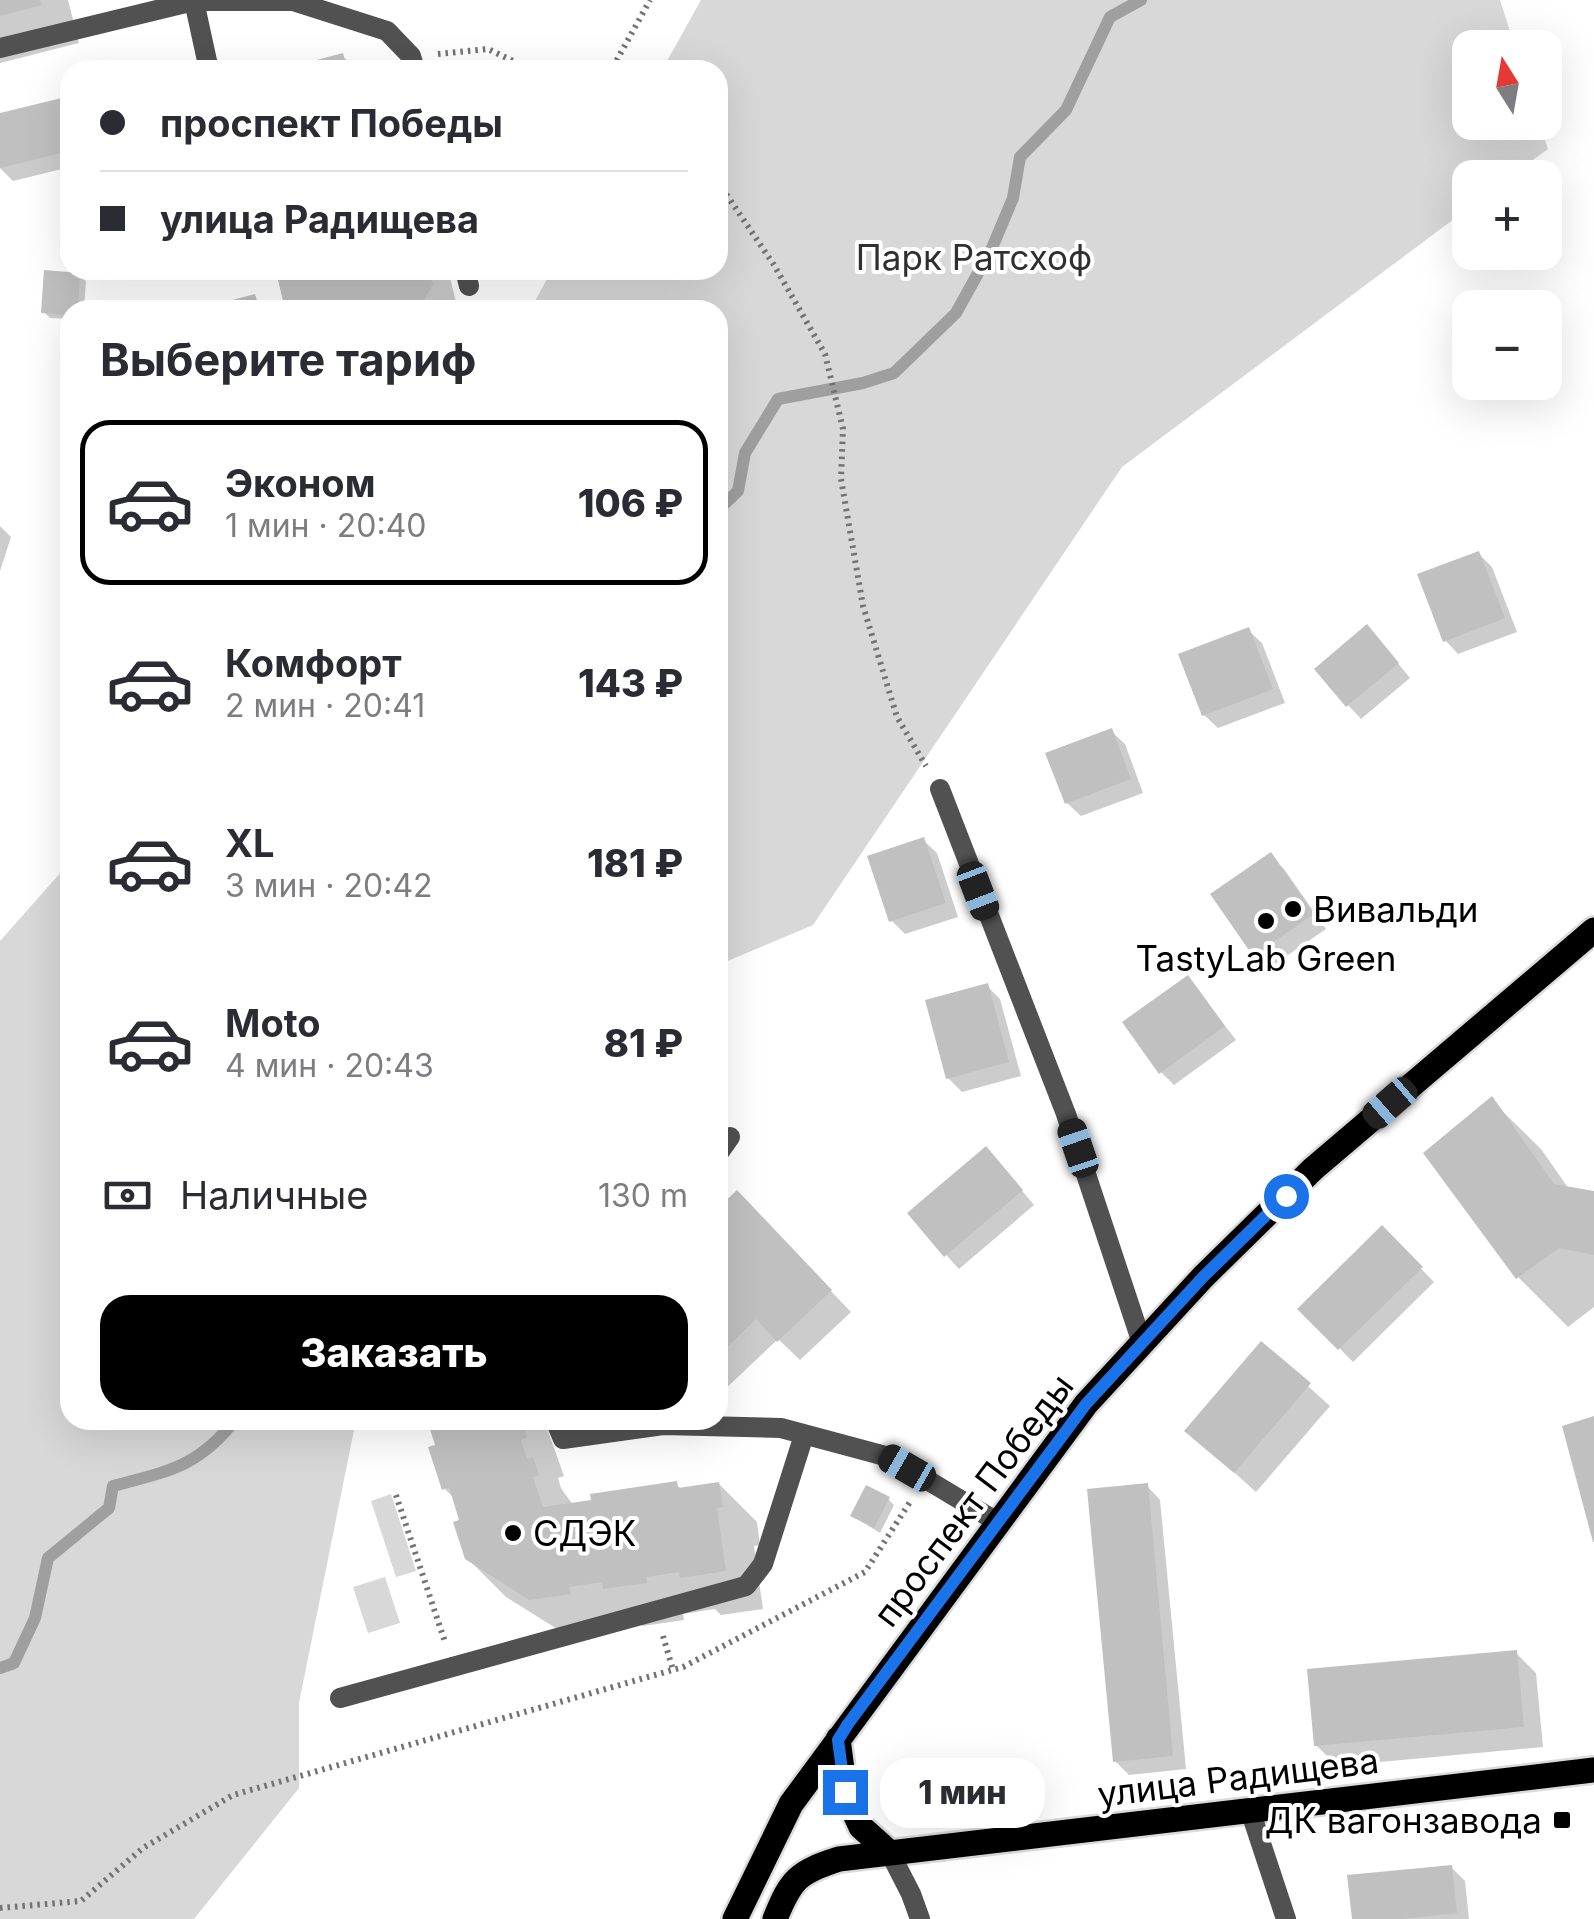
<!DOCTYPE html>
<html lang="ru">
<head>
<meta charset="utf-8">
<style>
  body { margin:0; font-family:Inter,sans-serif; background:#f7f7f7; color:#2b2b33; height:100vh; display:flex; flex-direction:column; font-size:38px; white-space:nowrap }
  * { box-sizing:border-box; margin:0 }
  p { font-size:32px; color:#7c7c81 }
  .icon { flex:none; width:55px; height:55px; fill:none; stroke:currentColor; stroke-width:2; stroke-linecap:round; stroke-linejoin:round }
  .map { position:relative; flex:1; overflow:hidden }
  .details { position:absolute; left:60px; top:300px; width:668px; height:1130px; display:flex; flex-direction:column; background:#fff; border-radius:30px; box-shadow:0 10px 40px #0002 }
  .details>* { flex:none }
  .banner { position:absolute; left:60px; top:60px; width:668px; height:220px; border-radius:30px; box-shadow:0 10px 40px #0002; display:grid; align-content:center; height:220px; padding:0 40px; background:#fff }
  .needle { width:65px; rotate:349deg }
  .tools { position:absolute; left:1452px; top:30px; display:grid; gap:20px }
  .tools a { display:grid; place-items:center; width:110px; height:110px; border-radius:20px; background:#fff; box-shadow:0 10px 40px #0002; font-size:50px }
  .end { position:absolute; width:45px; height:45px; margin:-22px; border:12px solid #1a73e8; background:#fff; box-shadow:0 0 0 5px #fff }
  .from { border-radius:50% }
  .bubble { position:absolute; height:70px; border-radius:30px; background:#fff; box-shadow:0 10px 40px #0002; font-size:32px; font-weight:800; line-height:70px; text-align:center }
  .car { position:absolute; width:30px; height:60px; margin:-30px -15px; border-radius:12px; box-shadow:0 0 8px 2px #0007; background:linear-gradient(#222 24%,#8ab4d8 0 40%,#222 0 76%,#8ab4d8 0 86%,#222 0) }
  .banner b { display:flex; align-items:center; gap:35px; height:95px; font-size:38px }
  .banner b+b { border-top:2px solid #e1e1e2 }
  .banner i { width:25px; height:25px; background:#2b2b33 }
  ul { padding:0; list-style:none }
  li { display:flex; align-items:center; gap:30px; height:165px; margin:0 20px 15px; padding:0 20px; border:5px solid transparent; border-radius:30px }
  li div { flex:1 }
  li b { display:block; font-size:38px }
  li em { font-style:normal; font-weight:800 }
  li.current { border-color:#000 }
  li>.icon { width:90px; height:90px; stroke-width:1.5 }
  h2 { padding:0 40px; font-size:45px; line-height:120px }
  .pay { display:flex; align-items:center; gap:25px; height:110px; padding:0 40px; font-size:38px }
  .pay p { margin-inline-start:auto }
  .button { display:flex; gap:20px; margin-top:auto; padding:20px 40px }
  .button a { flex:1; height:115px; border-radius:30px; background:#000; color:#fff; font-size:40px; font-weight:800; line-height:115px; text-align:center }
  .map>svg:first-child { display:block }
</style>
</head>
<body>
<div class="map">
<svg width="1594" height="1919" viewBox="0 0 1594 1919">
  <rect width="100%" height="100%" fill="#fff"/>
  <path fill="#d8d8d8" d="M701,0H1500L1515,47L1470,48V122L1539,123L1548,149L1509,177L1470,178V207L1122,467L813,925L718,965V310H530L552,270H718V70H662Z
    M70,862V1420H356L299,1703V1788L194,1919H0V941Z
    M391,1494L416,1571L396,1577L371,1501Z
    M385,1577L400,1623L368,1633L353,1587Z"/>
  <path fill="#0003" d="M0,0H68L79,43L0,63Z
    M342,55L356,70H298Z
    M70,99V167L13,181L0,168V116Z
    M312,270H448L458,310H276L287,307Z
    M79,275L86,281L84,310H70V319L50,318L44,312Z
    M0,526L11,537L0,571Z
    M1478,553L1492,567L1517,632L1458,654L1445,640Z
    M1248,630L1262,643L1285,703L1218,728L1204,715Z
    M1380,641L1410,678L1361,719L1348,705Z
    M1111,731L1125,744L1143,793L1081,816L1067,803Z
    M923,840L937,853L958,917L905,934L891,920Z
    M1270,856L1284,869L1326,929L1269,968L1255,954L1214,895Z
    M1188,978L1236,1040L1174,1085L1161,1072Z
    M987,986L1000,999L1021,1076L962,1092L948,1078Z
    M1491,1100L1541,1149L1569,1189L1594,1193V1307L1568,1327L1518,1277Z
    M999,1163L1034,1205L959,1269L946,1255Z
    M737,1193L851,1312L800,1360L778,1339L718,1396V1212Z
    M1382,1229L1434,1282L1353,1362L1301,1309Z
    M1261,1344L1330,1406L1256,1492L1188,1431Z
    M426,1420H544L564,1476L558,1478L561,1488L573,1505L676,1484L682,1490L719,1484L757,1522L760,1545L754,1546L763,1609L721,1615L715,1609L683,1614L684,1620L643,1626L637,1620L570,1637L506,1597L467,1558L463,1522L455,1499L444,1488L438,1446Z
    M1147,1486L1160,1500L1186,1769L1129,1775L1115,1761Z
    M888,1499L894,1505L880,1533L853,1516Z
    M1516,1653L1536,1673L1543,1747L1337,1766L1316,1745Z
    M1451,1867L1465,1881L1469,1919H1354Z"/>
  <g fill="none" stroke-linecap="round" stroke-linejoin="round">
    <path stroke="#9f9f9f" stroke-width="12" d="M718,510L738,491L745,453L778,399L863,383L894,373L956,313L992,248L1013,198L1020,157L1066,110L1110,17L1141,0
      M0,1668L14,1663L35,1618L48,1558L109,1508L113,1486C169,1471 198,1467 235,1420"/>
  </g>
  <path fill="#c0c0c0" d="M0,0H40L42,5L0,16Z
    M343,53L347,70H295L294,66Z
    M70,96V151L0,168V113Z
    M44,270L80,273L78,310H70V315L41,313Z
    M302,270H429L433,284L419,310H271L284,305L277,276Z
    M255,294L260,310H198V309Z
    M1479,551L1505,618L1443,642L1417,574Z
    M1367,624L1399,663L1346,707L1314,669Z
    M1249,627L1273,689L1202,716L1178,654Z
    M1112,728L1131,779L1065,804L1045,753Z
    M924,837L946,903L889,922L867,856Z
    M1271,852L1314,914L1253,956L1210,894Z
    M1188,975L1225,1026L1159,1074L1122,1022Z
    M988,983L1009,1062L946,1079L925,1000Z
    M1492,1096L1554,1184L1594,1191V1255L1559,1248L1516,1279L1423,1153Z
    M986,1146L1023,1190L944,1257L907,1213Z
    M737,1190L832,1290L777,1342L756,1319L718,1356V1208Z
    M1382,1225L1423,1267L1338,1350L1297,1309Z
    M1261,1341L1311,1383L1234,1473L1184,1431Z
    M1594,1416V1542H1593L1562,1426Z
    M427,1420H522L527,1437L521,1440L527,1459L533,1457L539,1475L533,1477L543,1507L591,1500L590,1494L677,1481L678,1488L719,1482L723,1507L717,1508L726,1571L680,1578L679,1572L646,1577L647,1583L603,1589L602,1582L569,1587L571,1594L529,1600L465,1559L453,1522L459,1520L449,1487L442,1490L428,1447L435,1445Z
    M1148,1483L1173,1756L1113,1762L1087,1489Z
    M866,1485L890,1497L874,1528L850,1516Z
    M1517,1650L1524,1727L1314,1746L1307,1669Z
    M1452,1865L1457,1913L1404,1919H1352L1347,1875Z"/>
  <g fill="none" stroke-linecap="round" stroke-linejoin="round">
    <defs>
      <path id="primary" d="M838,1739L845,1792L861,1827L890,1853
        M735,1919L791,1804L1086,1404L1203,1277L1313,1169L1594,930
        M775,1919C791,1879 798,1872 839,1859L1594,1770"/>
    </defs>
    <use href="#primary" stroke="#dbdbdb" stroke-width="30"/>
    <path stroke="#737373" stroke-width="6" stroke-dasharray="2.5 5" stroke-linecap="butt" d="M438,54L488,49L532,70
      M613,67L650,0
      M588,70L615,69
      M718,182L774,265L825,354L843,429L841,479L863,606L897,717L926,766
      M396,1495L445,1642
      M663,1636L673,1670
      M0,1908L81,1901L143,1848L233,1795L683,1667L865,1572L910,1502"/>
    <path stroke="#515151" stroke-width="20" d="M194,1H293L387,31L411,56L415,70
      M0,48L194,1L209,70
      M465,270L469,286
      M940,789L1066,1114L1142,1343
      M718,1154L730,1137
      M555,1420L563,1439L663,1425
      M658,1420L663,1425L781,1428L889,1457L999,1523
      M340,1698L746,1586L763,1564L804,1435"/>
    <path stroke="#515151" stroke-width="20" d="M1250,1810L1286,1919
      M890,1853L911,1894L920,1919"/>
    <use href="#primary" stroke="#000" stroke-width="25"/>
  </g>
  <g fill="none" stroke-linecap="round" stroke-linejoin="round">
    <path stroke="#1a73e8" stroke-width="12" d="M845,1792L838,1740L848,1724L1086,1404L1203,1277L1286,1196"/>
  </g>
  <g fill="#000" stroke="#fff" stroke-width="4">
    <circle cx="1293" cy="909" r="10"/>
    <circle cx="1266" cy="921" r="10"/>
    <circle cx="513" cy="1533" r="10"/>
    <rect x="1552" y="1810" width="20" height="20" rx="5"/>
  </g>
  <g text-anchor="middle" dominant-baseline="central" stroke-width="8" stroke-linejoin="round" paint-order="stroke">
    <g font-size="35" fill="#2f2f2f" stroke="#fff">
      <text x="974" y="257">Парк Ратсхоф</text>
    </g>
    <g font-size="35" fill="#000" stroke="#fff" text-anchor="start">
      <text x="1313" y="909">Вивальди</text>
      <text x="1266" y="958" text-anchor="middle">TastyLab Green</text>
      <text x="533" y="1533">СДЭК</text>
      <text x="1542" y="1820" text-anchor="end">ДК вагонзавода</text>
    </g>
    <g font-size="35" fill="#000" stroke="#fff">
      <text transform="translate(973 1500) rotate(-53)">проспект Победы</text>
      <text transform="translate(1238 1777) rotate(-7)">улица Радищева</text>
    </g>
  </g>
</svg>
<div class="tools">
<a><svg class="needle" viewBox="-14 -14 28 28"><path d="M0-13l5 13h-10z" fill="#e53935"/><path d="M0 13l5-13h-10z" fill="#7c7c81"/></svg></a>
<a>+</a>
<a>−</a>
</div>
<i class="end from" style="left:1286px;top:1196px"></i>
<i class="end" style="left:845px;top:1792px"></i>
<div class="bubble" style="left:880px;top:1758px;width:165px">1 мин</div>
<i class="car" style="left:978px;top:891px;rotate:159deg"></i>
<i class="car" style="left:1390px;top:1103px;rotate:229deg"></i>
<i class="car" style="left:1078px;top:1148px;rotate:341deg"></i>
<i class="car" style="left:907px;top:1468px;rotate:300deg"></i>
<div class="banner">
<b><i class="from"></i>проспект Победы</b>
<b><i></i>улица Радищева</b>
</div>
<section class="details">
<h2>Выберите тариф</h2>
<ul>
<li class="current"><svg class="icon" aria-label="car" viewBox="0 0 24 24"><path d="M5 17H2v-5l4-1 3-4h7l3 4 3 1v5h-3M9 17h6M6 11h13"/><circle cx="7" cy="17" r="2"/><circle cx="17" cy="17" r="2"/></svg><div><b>Эконом</b><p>1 мин · 20:40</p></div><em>106 ₽</em></li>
<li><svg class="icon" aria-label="car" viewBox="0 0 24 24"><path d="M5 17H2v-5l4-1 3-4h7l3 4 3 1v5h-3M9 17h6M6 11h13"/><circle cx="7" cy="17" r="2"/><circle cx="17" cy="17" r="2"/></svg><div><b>Комфорт</b><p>2 мин · 20:41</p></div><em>143 ₽</em></li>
<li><svg class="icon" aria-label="car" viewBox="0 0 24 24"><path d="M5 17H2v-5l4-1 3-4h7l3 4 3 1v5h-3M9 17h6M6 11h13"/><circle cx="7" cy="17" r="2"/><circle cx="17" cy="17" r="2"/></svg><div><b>XL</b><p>3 мин · 20:42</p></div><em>181 ₽</em></li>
<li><svg class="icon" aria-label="car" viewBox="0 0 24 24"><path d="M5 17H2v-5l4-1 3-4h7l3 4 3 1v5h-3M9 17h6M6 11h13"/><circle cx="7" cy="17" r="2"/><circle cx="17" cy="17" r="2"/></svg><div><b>Moto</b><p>4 мин · 20:43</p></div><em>81 ₽</em></li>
</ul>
<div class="pay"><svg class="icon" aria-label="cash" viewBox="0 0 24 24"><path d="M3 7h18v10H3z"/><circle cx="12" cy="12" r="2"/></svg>Наличные<p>130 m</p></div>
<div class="button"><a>Заказать</a></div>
</section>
</div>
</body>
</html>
